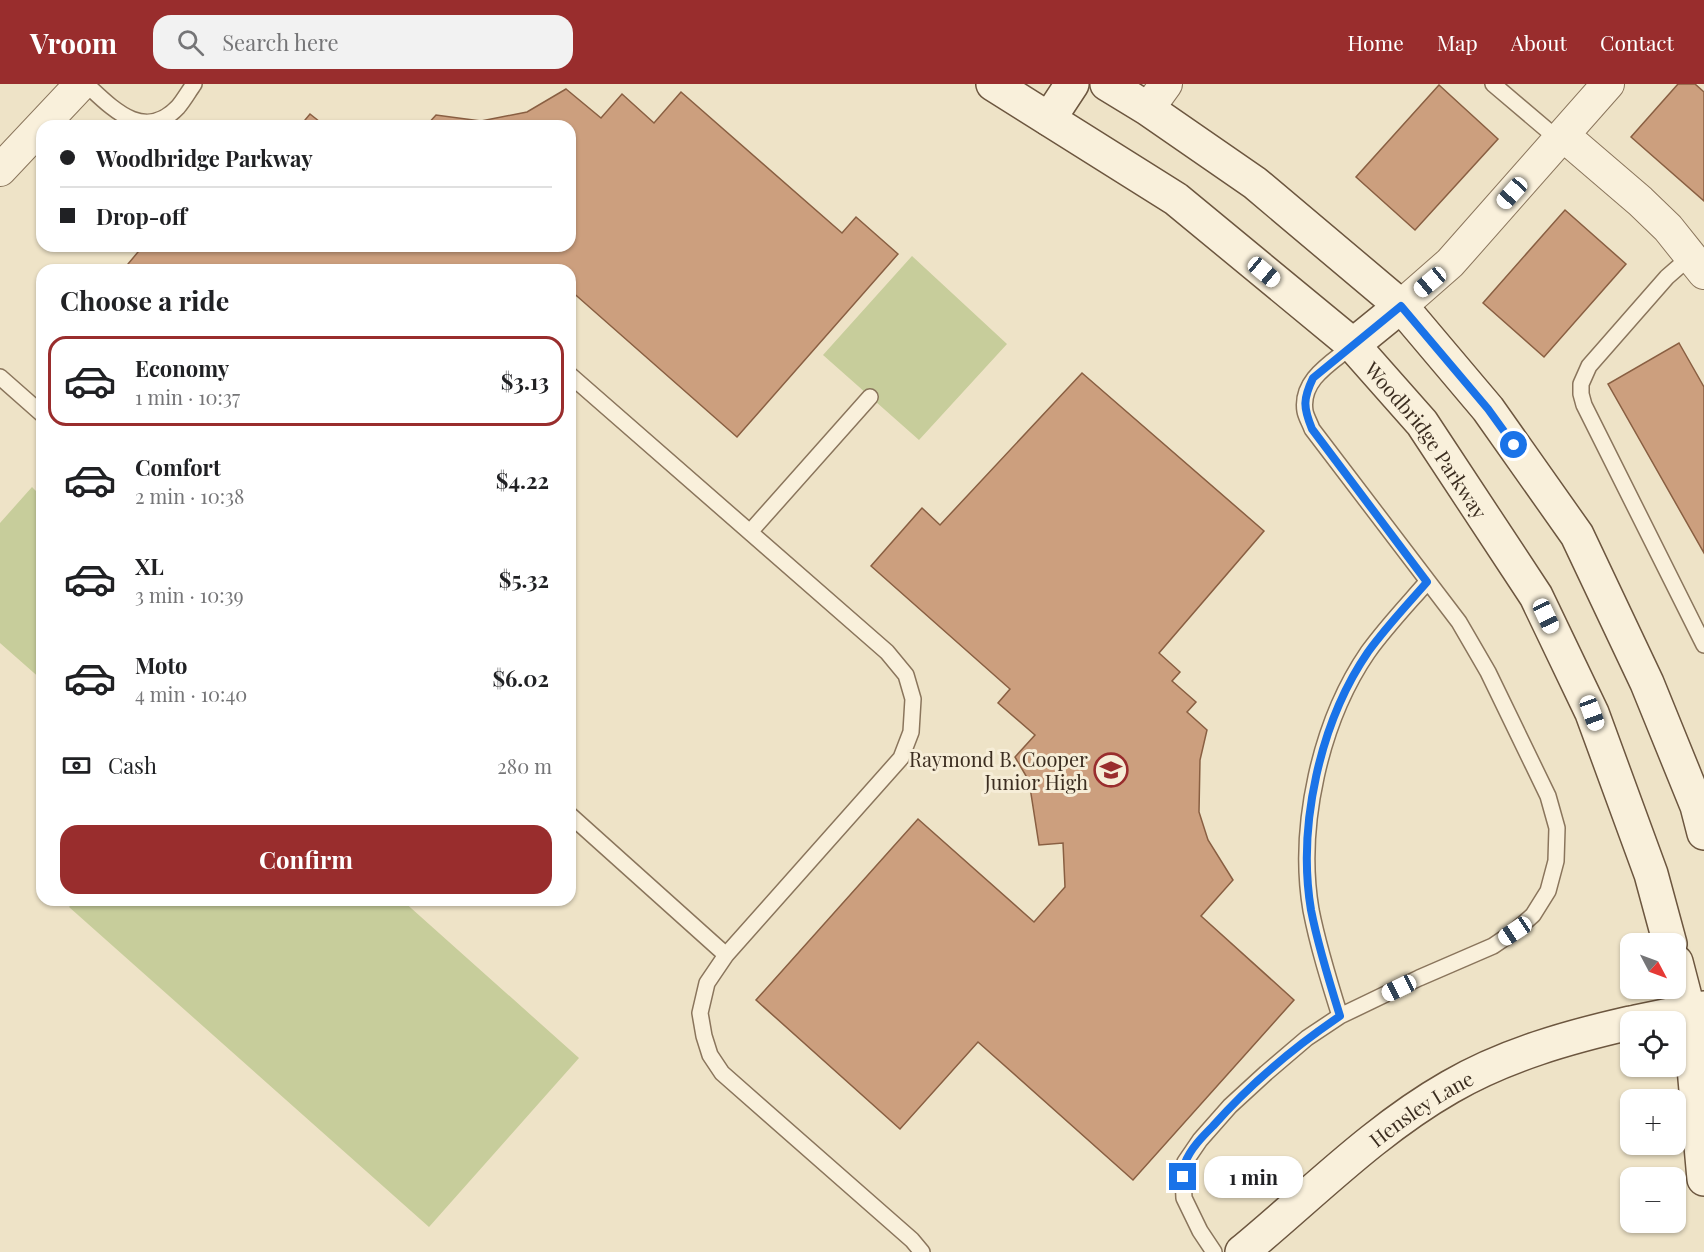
<!DOCTYPE html>
<html lang="en">
<head>
<meta charset="utf-8">
<style>
  body { margin:0; font-family:"Playfair Display",serif; background:#f2f2f2; color:#202124; height:100vh; display:flex; flex-direction:column; font-size:22px; white-space:nowrap }
  * { box-sizing:border-box; margin:0 }
  p { font-size:20px; color:#757577 }
  .icon { flex:none; width:33px; height:33px; fill:none; stroke:currentColor; stroke-width:2; stroke-linecap:round; stroke-linejoin:round }
  .map { position:relative; flex:1; overflow:hidden }
  .panel { position:absolute; left:36px; top:180px; width:540px; height:642px; display:flex; flex-direction:column; background:#fff; border-radius:18px; box-shadow:0 2px 4px #0004 }
  .panel>* { flex:none }
  .top-card { position:absolute; left:36px; top:36px; width:540px; height:132px; border-radius:18px; box-shadow:0 2px 4px #0004; display:grid; align-content:center; height:132px; padding:0 24px; background:#fff }
  .needle { width:39px; rotate:131deg }
  .tools { position:absolute; left:1620px; top:849px; display:grid; gap:12px }
  .tools a { display:grid; place-items:center; width:66px; height:66px; border-radius:12px; background:#fff; box-shadow:0 2px 4px #0004; font-size:30px }
  .end { position:absolute; width:27px; height:27px; margin:-14px; border:8px solid #1a73e8; background:#fff; box-shadow:0 0 0 3px #fff }
  .from { border-radius:50% }
  .bubble { position:absolute; height:42px; border-radius:18px; background:#fff; box-shadow:0 2px 4px #0004; font-size:20px; font-weight:700; line-height:42px; text-align:center }
  .car { position:absolute; width:18px; height:36px; margin:-18px -9px; border-radius:8px; box-shadow:0 0 4px 2px #0007; background:linear-gradient(#fff 24%,#345 0 40%,#fff 0 76%,#345 0 86%,#fff 0) }
  .top-card b { display:flex; align-items:center; gap:21px; height:57px; font-size:22px }
  .top-card b+b { border-top:2px solid #e0e0e0 }
  .top-card i { width:15px; height:15px; background:#202124 }
  ul { padding:0; list-style:none }
  li { display:flex; align-items:center; gap:18px; height:90px; margin:0 12px 9px; padding:0 12px; border:3px solid transparent; border-radius:18px }
  li div { flex:1 }
  li b { display:block; font-size:22px }
  li em { font-style:normal; font-weight:700 }
  li.active { border-color:#992d2d }
  li>.icon { width:54px; height:54px; stroke-width:1.5 }
  h2 { padding:0 24px; font-size:27px; line-height:72px }
  .pay { display:flex; align-items:center; gap:15px; height:66px; padding:0 24px; font-size:22px }
  .pay p { margin-inline-start:auto }
  .button { display:flex; gap:12px; margin-top:auto; padding:12px 24px }
  .button a { flex:1; height:69px; border-radius:18px; background:#992d2d; color:#fff; font-size:24px; font-weight:700; line-height:69px; text-align:center }
  header { display:flex; align-items:center; gap:36px; box-sizing:border-box; height:84px; padding:0 30px; background:#992d2d; color:#fff }
  header strong { font-size:28px }
  nav { display:flex; gap:33px; margin-inline-start:auto; font-size:21px }
  .search { width:420px; height:54px; background:#f2f2f2; display:flex; align-items:center; gap:15px; box-sizing:border-box; padding:0 21px; border-radius:18px; color:#757577; font-size:22px }
  .map>svg:first-child { display:block }
</style>
</head>
<body>
<header>
<strong>Vroom</strong>
<div class="search"><svg class="icon" aria-label="search" viewBox="0 0 24 24"><circle cx="10" cy="10" r="6"/><path d="M15 15l6 6"/></svg>Search here</div>
<nav><a>Home</a><a>Map</a><a>About</a><a>Contact</a></nav>
</header>
<div class="map">
<svg width="1704" height="1168" viewBox="0 0 1704 1168">
  <rect width="100%" height="100%" fill="#eee3c7"/>
  <path fill="#c7cd9b" d="M912,172L1007,260L919,356L823,271Z
    M32,403L42,413V596L0,559V439Z
    M75,816H402L579,974L429,1143L69,823Z"/>
  <path fill="#cc9f7e" stroke="#895f42" stroke-width="1.5" d="M1678,0H1695L1704,8V117L1631,53Z
    M1439,1L1498,55L1415,146L1356,93Z
    M566,5L601,34L622,10L654,39L681,8L842,149L856,133L898,170L737,353L570,206V186H123L143,162H570V42H426L436,31L481,37L527,28Z
    M310,30L325,42H300Z
    M1565,126L1626,180L1544,273L1483,219Z
    M1679,259L1704,303V469L1608,300Z
    M1082,289L1264,447L1159,569L1180,588L1172,597L1196,618L1187,628L1207,646L1200,676L1199,728L1208,756L1233,796L1201,832L1294,916L1133,1096L978,958L900,1045L756,916L918,735L1034,838L1065,803L1063,759L1039,761L1029,697L1015,673L1035,651L998,619L1010,605L871,482L922,424L940,441Z"/>
  <g fill="none" stroke-linecap="round" stroke-linejoin="round">
    <defs>
      <path id="lane" d="M86,0C112,24 144,59 178,23C184,16 189,7 194,0
        M1493,0L1559,56
        M1691,172L1667,193L1589,282L1581,300V310L1584,321L1704,561
        M570,291L887,568L906,591L913,615L911,648L901,674L726,871
        M0,293L42,330
        M750,448L870,313
        M570,731L726,871L707,899L700,929L704,952L710,971L722,989L912,1156L922,1168
        M1340,932C1329,897 1318,862 1311,826C1297,743 1320,638 1368,568C1386,543 1407,521 1427,498
        M1214,1168L1200,1147L1184,1114L1183,1093L1185,1078L1200,1056L1230,1022L1266,989L1307,954L1340,932L1419,894L1493,862L1515,847L1533,831L1548,807L1556,777L1557,744L1548,712L1488,588L1459,538L1312,345C1310,339 1306,333 1305,327C1300,295 1333,278 1353,261"/>
      <path id="street" d="M1148,25L1166,0
        M1563,51L1640,117L1668,144L1704,189
        M0,86L81,0
        M1401,222L1450,179L1608,0"/>
      <g id="secondary">
        <path id="s1" d="M993,0L1176,115L1353,261L1422,339L1536,512L1592,629L1651,790L1670,860"/>
        <path d="M1107,0L1148,25L1255,99L1401,222L1488,325L1577,451L1647,599L1697,722L1704,749"/>
        <path d="M1049,35L1072,0"/>
        <path d="M1353,261L1401,222"/>
        <path d="M1676,878L1689,928L1704,1095"/>
        <path d="M1636,938L1704,924"/>
        <path id="s2" d="M1242,1168C1310,1112 1373,1047 1450,1003C1505,971 1569,953 1630,939"/>
      </g>
    </defs>
    <use href="#lane" stroke="#8a755c" stroke-width="18"/>
    <use href="#street" stroke="#8a755c" stroke-width="34"/>
    <use href="#secondary" stroke="#6c563f" stroke-width="36"/>
    <use href="#lane" stroke="#f9f0db" stroke-width="15"/>
    <use href="#street" stroke="#f9f0db" stroke-width="32"/>
    <use href="#secondary" stroke="#f9f0db" stroke-width="33"/>
  </g>
  <g fill="none" stroke-linecap="round" stroke-linejoin="round">
    <path stroke="#1a73e8" stroke-width="8" d="M1183,1093C1184,1089 1184,1083 1185,1079C1190,1065 1203,1052 1213,1042C1250,1000 1293,964 1340,932C1329,897 1318,862 1311,826C1297,742 1320,638 1368,568C1386,543 1407,521 1427,498L1312,345C1303,323 1303,315 1313,294L1401,222L1488,325L1514,361"/>
  </g>
  <defs>
    <symbol id="school-ring" viewBox="-11 -11 22 22"><circle r="9.5" fill="#f6edd7" stroke="#992d2d" stroke-width="1.5"/><path d="M0-5L7-2L0 1L-7-2ZM-4 1L0 2.5L4 1V4Q0 6-4 4Z" fill="#992d2d"/></symbol>
  </defs>
  <g fill-rule="evenodd">
    <use href="#school-ring" x="1092" y="667" width="38" height="38"/>
  </g>
  <g text-anchor="middle" dominant-baseline="central" stroke-width="6" stroke-linejoin="round" paint-order="stroke">
    <g font-size="20" fill="#3b2d20" stroke="#f6edd7">
      <text stroke="none"><textPath href="#s1" startOffset="566">Woodbridge Parkway</textPath></text>
      <text stroke="none"><textPath href="#s2" startOffset="230">Hensley Lane</textPath></text>
    </g>
    <g font-size="20" fill="#3b2d20" stroke="#f6edd7" text-anchor="end">
      <text x="1088" y="674">Raymond B. Cooper<tspan x="1088" dy="23">Junior High</tspan></text>
    </g>
  </g>
</svg>
<div class="tools">
<a><svg class="needle" viewBox="-14 -14 28 28"><path d="M0-13l5 13h-10z" fill="#e53935"/><path d="M0 13l5-13h-10z" fill="#757577"/></svg></a>
<a><svg class="icon" aria-label="locate" viewBox="0 0 24 24"><circle cx="12" cy="12" r="6"/><path d="M12 2v4M12 18v4M2 12h4M18 12h4"/></svg></a>
<a>+</a>
<a>−</a>
</div>
<i class="end from" style="left:1514px;top:361px"></i>
<i class="end" style="left:1183px;top:1093px"></i>
<div class="bubble" style="left:1204px;top:1072px;width:99px">1 min</div>
<i class="car" style="left:1512px;top:109px;rotate:222deg"></i>
<i class="car" style="left:1264px;top:188px;rotate:130deg"></i>
<i class="car" style="left:1430px;top:198px;rotate:230deg"></i>
<i class="car" style="left:1546px;top:532px;rotate:155deg"></i>
<i class="car" style="left:1592px;top:629px;rotate:160deg"></i>
<i class="car" style="left:1515px;top:847px;rotate:236deg"></i>
<i class="car" style="left:1399px;top:904px;rotate:244deg"></i>
<div class="top-card">
<b><i class="from"></i>Woodbridge Parkway</b>
<b><i></i>Drop-off</b>
</div>
<section class="panel">
<h2>Choose a ride</h2>
<ul>
<li class="active"><svg class="icon" aria-label="car" viewBox="0 0 24 24"><path d="M5 17H2v-5l4-1 3-4h7l3 4 3 1v5h-3M9 17h6M6 11h13"/><circle cx="7" cy="17" r="2"/><circle cx="17" cy="17" r="2"/></svg><div><b>Economy</b><p>1 min · 10:37</p></div><em>$3.13</em></li>
<li><svg class="icon" aria-label="car" viewBox="0 0 24 24"><path d="M5 17H2v-5l4-1 3-4h7l3 4 3 1v5h-3M9 17h6M6 11h13"/><circle cx="7" cy="17" r="2"/><circle cx="17" cy="17" r="2"/></svg><div><b>Comfort</b><p>2 min · 10:38</p></div><em>$4.22</em></li>
<li><svg class="icon" aria-label="car" viewBox="0 0 24 24"><path d="M5 17H2v-5l4-1 3-4h7l3 4 3 1v5h-3M9 17h6M6 11h13"/><circle cx="7" cy="17" r="2"/><circle cx="17" cy="17" r="2"/></svg><div><b>XL</b><p>3 min · 10:39</p></div><em>$5.32</em></li>
<li><svg class="icon" aria-label="car" viewBox="0 0 24 24"><path d="M5 17H2v-5l4-1 3-4h7l3 4 3 1v5h-3M9 17h6M6 11h13"/><circle cx="7" cy="17" r="2"/><circle cx="17" cy="17" r="2"/></svg><div><b>Moto</b><p>4 min · 10:40</p></div><em>$6.02</em></li>
</ul>
<div class="pay"><svg class="icon" aria-label="cash" viewBox="0 0 24 24"><path d="M3 7h18v10H3z"/><circle cx="12" cy="12" r="2"/></svg>Cash<p>280 m</p></div>
<div class="button"><a>Confirm</a></div>
</section>
</div>
</body>
</html>
